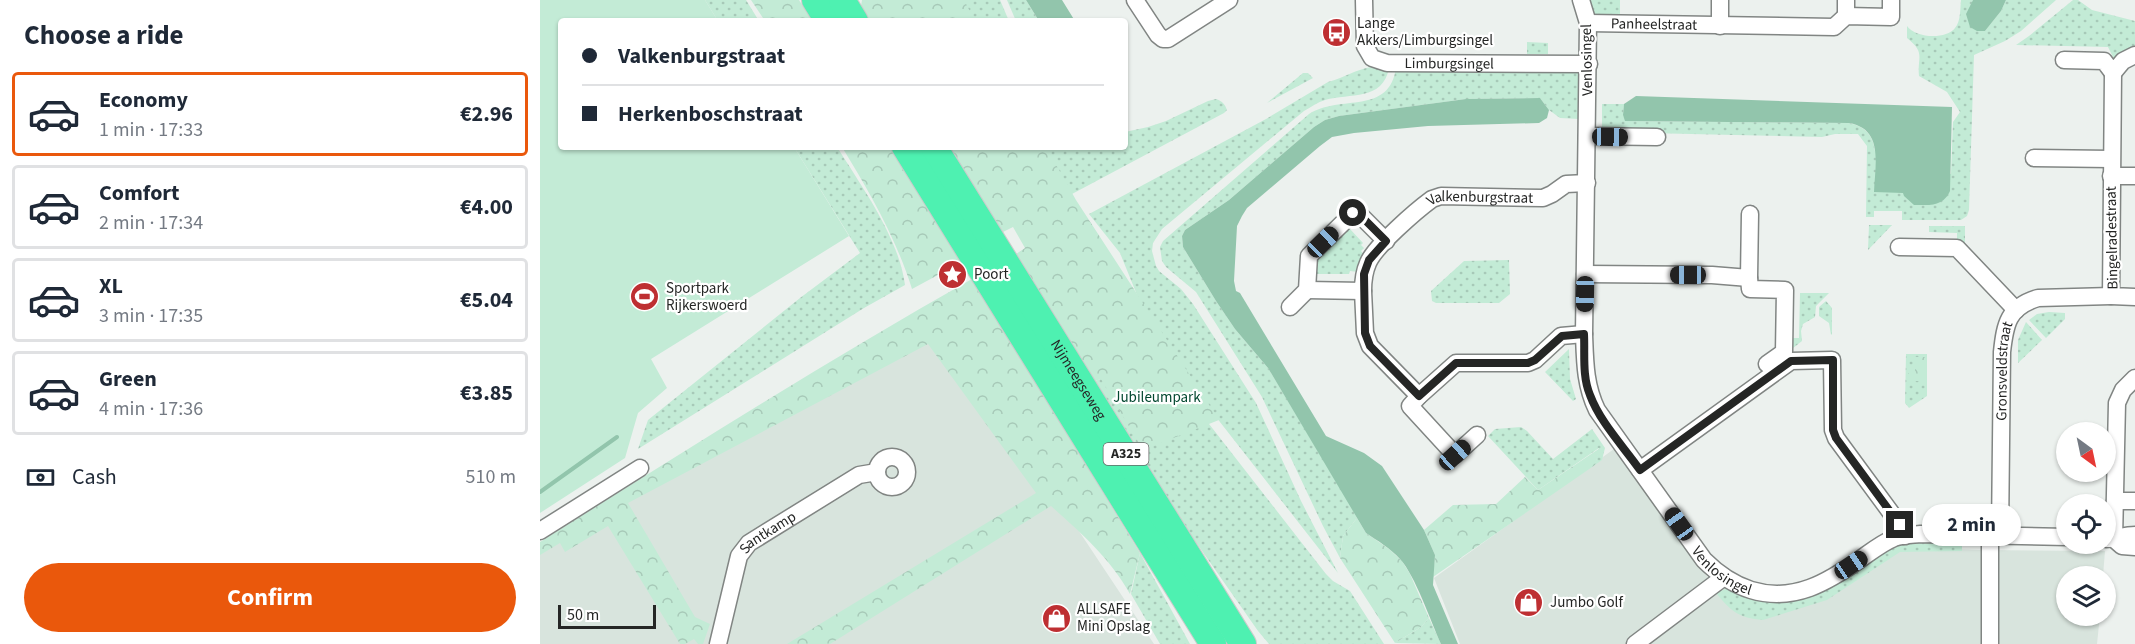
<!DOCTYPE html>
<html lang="en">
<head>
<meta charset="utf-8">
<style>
  body { margin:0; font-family:"Source Sans 3",sans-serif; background:#f2f2f3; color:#1f2937; height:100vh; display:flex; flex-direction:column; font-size:22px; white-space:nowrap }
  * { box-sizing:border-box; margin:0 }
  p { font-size:20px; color:#747a83 }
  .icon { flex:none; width:33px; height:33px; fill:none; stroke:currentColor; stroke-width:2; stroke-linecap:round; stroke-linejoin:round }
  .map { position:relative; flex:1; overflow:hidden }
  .panel { display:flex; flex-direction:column; background:#fff; width:540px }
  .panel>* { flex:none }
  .hud { position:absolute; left:18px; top:18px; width:570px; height:132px; border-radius:6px; box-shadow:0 2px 4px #0004; display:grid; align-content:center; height:132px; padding:0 24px; background:#fff }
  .needle { width:39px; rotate:147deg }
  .controls { position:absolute; left:1516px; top:422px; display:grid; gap:12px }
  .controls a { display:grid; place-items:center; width:60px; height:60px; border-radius:50%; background:#fff; box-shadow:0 2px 4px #0004; font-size:30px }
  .scale { position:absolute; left:18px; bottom:15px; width:98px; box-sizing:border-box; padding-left:6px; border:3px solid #252625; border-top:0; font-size:16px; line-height:21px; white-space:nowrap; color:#252625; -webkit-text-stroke:4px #fff; paint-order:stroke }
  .end { position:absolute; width:27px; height:27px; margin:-14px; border:8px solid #252625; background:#fff; box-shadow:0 0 0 3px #fff }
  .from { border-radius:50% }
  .bubble { position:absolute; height:42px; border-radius:21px; background:#fff; box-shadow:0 2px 4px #0004; font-size:20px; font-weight:700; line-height:42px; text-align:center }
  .car { position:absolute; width:18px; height:36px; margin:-18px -9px; border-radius:8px; box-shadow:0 0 4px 2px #0007; background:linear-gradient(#222 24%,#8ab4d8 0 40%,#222 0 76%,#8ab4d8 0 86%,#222 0) }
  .hud b { display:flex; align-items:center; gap:21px; height:57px; font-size:22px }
  .hud b+b { border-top:2px solid #e0e1e3 }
  .hud i { width:15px; height:15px; background:#1f2937 }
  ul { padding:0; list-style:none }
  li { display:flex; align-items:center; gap:18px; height:84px; margin:0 12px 9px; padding:0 12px; border:3px solid #e0e1e3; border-radius:6px }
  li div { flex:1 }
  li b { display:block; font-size:22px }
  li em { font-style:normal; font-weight:700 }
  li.current { border-color:#ea580c }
  li>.icon { width:54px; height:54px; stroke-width:1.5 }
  h2 { padding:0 24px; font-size:27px; line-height:72px }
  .pay { display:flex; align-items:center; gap:15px; height:66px; padding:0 24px; font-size:22px }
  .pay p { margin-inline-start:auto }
  .action { display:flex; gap:12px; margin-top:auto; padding:12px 24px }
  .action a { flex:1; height:69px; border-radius:36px; background:#ea580c; color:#fff; font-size:24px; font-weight:700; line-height:69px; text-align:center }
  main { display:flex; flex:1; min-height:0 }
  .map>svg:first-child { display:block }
</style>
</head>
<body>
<main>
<section class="panel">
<h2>Choose a ride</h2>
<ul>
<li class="current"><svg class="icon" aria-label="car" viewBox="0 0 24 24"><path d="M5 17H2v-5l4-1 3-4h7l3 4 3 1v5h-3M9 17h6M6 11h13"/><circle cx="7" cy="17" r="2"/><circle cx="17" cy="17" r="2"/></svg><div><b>Economy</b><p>1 min · 17:33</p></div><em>€2.96</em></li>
<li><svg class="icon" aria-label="car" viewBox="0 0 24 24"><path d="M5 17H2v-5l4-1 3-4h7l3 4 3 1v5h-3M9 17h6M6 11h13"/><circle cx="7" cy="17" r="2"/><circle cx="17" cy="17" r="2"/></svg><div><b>Comfort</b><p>2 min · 17:34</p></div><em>€4.00</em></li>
<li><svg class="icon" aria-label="car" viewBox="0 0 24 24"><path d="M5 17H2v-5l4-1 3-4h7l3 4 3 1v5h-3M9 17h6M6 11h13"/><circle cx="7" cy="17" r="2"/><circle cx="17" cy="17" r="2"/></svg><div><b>XL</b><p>3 min · 17:35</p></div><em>€5.04</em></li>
<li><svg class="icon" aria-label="car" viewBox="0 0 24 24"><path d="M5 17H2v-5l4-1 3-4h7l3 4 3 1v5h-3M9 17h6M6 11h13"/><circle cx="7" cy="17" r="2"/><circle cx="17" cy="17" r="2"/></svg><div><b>Green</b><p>4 min · 17:36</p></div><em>€3.85</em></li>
</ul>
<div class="pay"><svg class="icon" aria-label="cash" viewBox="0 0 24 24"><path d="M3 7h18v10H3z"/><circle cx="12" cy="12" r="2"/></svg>Cash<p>510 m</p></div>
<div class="action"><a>Confirm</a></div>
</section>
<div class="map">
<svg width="1595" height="644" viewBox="0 0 1595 644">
  <defs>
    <pattern id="grass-dots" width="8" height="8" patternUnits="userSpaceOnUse" patternTransform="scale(1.5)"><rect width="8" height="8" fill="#c3ebd6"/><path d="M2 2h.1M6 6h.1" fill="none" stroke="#a7c9b8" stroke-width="1.8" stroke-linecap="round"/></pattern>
    <pattern id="forest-crowns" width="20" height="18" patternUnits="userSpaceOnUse" patternTransform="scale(1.5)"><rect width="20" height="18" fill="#c3ebd6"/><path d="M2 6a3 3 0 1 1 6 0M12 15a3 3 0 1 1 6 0" fill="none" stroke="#a7c9b8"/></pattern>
  </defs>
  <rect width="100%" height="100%" fill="#ecf1ee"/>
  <path fill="#d8e4dd" d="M398,319L614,644H0V551Z
    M1074,449L1172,583L1225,604L1360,547L1439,550L1565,551L1563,576H1527V615H1560L1557,644H920L894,578Z"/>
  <path fill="url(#grass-dots)" d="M165,0H206L219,21H178Z
    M417,0H460L469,21H427Z
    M467,0H486L499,21H476Z
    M1048,0H1080V22H1055Z
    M1421,0H1433L1431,6L1445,31L1461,11L1466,0H1516L1481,31L1465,41L1434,55L1429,210L1427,216L1421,220H1362V211H1334V217H1326L1327,146L1318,134H1295L1282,137L1062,132V104H1084L1083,115L1086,121L1309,123C1325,126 1333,135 1335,151L1411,174L1413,122L1420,112L1407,92L1379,76C1377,57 1386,53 1367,38V26C1375,38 1406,40 1415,28C1421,21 1420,9 1421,0Z
    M1533,0H1538L1552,10L1595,21V46L1580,54L1575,61L1568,47L1476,45L1489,36Z
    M987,42L1008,43V54H987Z
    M832,67L849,68C843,101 810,93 785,100C778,102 771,107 764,111L622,229L613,243L612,251L616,266L619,271L641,289L653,304L716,403L761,501L798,573L626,353L608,322L580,253L549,214L726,119L788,82C804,78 816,69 832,67Z
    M856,67L1039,70V119L1020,118L1009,110L1000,98L926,99L799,116L785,120L774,127L689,200L645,230L642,236L643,247L676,301L695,329L728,368L811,506L817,518L803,536L800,558L783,526L722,397L656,292L626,267L622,261L620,247L623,241L769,114C800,94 850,116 856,67Z
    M763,73H768L773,78L727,103Z
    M676,99C682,101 685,104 687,110L684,113L532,194L494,147H585V132L608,127L626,121L668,101Z
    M254,147H297C322,187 359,238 365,285L324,308L98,449L108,420L260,298L320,253Z
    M815,222L810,229L823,243L821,245L824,248L821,251L825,256L819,272L810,271L809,274H773V259Z
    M1329,225H1352L1328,250Z
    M1389,226H1425V251L1417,243V233L1389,232Z
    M969,260L970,294L959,303H896L892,301L891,291L924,261Z
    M1260,293H1289L1276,306L1275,317L1263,324L1261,331L1262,341L1248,352L1249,338H1259Z
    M1286,301L1292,308V334L1291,335L1289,323L1279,316V307Z
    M1509,312L1525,313V319L1506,338L1489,320L1497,314Z
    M1486,322L1502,340L1478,363V340Z
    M1029,349L1030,379L1036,399L1033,401L1005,372Z
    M1366,354H1387V396L1369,408L1365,403Z
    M627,370L786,574L793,581L810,591L844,644H729L718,631L653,538L555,381L581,371Z
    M981,427L987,431L1013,459L1052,429L1065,448L1062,460L1055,465L1059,448L998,490L948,436L955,429Z
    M1422,541V551L1360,552L1287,600L1223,620C1198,618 1191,611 1176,593L1188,588L1228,599L1365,542Z
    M600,553L650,644H620L591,594Z
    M889,618L901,644L855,643L881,627Z"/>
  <path fill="url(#forest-crowns)" d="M211,0H259L272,21H225Z
    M322,0H424L435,21H330L321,6Z
    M302,147H350L422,262L372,289C356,238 330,193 302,147Z
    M409,147H506L536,200L679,420L603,450L561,379L555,381L476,254L485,248L473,227L463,232Z
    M432,279L600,553L590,594C570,558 541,533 511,506L290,644H247L496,493L388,344L88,503L155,617L170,624L163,644H158L154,639L145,644H140L68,526L25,552L20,543L0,555V542C143,452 285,362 432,279Z
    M1375,357H1385V379L1383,381H1368V373H1375Z
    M1060,448L1055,465L893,577L895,555L884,530L913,505L956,504L985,477L998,490Z
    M817,518L826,533L849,549L862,561L870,574L889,618L881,627L855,643L800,558L803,536Z"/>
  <path fill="#c3ebd6" d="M0,0H165L178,21H21V147H254L309,236L111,359L127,388L98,413L85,458L0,513Z"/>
  <path fill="#92c5ac" d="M486,0H522L535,21H499Z
    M1433,0H1466L1461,11L1445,31H1437L1430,27L1426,14Z
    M1096,96L1412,107L1410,191C1403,207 1389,205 1374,205L1364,196L1363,193L1334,192C1335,165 1344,129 1309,123L1085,121L1083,115L1084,104Z
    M1000,98L1009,110L1007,118L999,123L888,126L814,133L792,137L780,146L707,208L702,216L697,226L694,281L696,291L700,293L786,436L824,453L842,466L884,530L895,555L893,585L918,644H901C891,622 875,575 860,559C850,548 838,541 826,533L728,368L695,329L676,301L643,247L642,236L645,230L689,200L774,127L785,120L799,116L926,99Z"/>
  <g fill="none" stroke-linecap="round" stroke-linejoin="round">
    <path stroke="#92c5ac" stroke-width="4" d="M0,492L77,437"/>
    <defs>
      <g id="minor">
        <path d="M595,0L618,35L623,39H628L689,0"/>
        <path id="s1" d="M824,0L825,46L832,58L847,63L1049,64"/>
        <path id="s2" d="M1041,0L1048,23L1044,334C1045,362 1045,385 1057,410L1164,560C1178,574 1192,584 1211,590C1254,603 1288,582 1322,558C1332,551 1342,543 1354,538C1363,535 1372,535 1381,534L1527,537"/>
        <path d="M1306,16V0"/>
        <path id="s3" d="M1048,23L1294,27L1306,16L1351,17V0"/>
        <path d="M1180,26V0"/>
        <path d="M1524,60L1564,61L1573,73L1583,61L1595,55"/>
        <path d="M1573,73L1571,296L1595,297"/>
        <path d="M1047,136L1117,137"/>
        <path d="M1494,158L1571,159"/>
        <path d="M1571,176H1595"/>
        <path d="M1359,247L1417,248L1476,310"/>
        <path d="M1045,274L1172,275L1209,278L1210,214"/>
        <path d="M1209,278L1210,289L1245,290L1244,352L1227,364"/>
        <path id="s4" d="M767,290L823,291C823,281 824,272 828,263C835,246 877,210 892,199L901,196L1003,198L1012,194L1026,184L1047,183"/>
        <path d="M823,291L825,333L830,346L879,396"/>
        <path d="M750,307L767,290L769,256L813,213H818L846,241"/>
        <path d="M937,435L915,455L870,406L879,396L916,363H988L995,360L1021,336L1044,334"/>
        <circle cx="352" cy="472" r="15"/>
        <path d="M1100,470L1251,361L1292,360L1293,430L1296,438L1360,525L1365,536"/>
        <path d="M1575,501H1595"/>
        <path d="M0,531L100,468"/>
        <path id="s5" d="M1460,535L1462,352C1465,324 1468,307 1498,298L1571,296"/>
        <path d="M1566,539C1576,539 1584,535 1595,535"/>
        <path d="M1574,539L1577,403L1583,390L1595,378"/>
        <path d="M1574,539L1582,546L1595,547"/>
        <path id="s6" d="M178,644L199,556L209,543L319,475L337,472"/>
        <path d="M1095,644L1184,577"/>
        <path d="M1450,644V535"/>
      </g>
      <g id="highway">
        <path d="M275,0L288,21"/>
        <path d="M302,0L315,21"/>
        <path d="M365,147L673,644"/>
        <path id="s7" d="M394,147L703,644"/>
      </g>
    </defs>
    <use href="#minor" stroke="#818583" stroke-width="19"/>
    <use href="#highway" stroke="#cbcbcb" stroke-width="28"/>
    <use href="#minor" stroke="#fff" stroke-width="16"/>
    <use href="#highway" stroke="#4ef1b1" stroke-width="26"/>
  </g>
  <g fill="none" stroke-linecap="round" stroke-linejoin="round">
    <path stroke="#252625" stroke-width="8" d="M813,213H818L846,241L829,260L824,274L825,333L830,346L879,396L916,363H988L995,360L1022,336L1044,334C1045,354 1042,376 1050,395C1060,422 1083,446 1100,470L1251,361L1293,360V430L1296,438L1360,525"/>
  </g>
  <defs>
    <symbol id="bus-disc" viewBox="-11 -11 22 22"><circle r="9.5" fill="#be2f32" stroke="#fff"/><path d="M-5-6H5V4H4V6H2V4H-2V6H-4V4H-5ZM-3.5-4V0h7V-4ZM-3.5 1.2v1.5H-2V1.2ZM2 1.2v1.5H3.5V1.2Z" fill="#fff"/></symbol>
    <symbol id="sight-disc" viewBox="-11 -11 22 22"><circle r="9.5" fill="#be2f32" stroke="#fff"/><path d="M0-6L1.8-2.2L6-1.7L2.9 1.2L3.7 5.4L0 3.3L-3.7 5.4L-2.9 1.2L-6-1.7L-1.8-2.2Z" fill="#fff"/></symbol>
    <symbol id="stadium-disc" viewBox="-11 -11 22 22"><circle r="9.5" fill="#be2f32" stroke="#fff"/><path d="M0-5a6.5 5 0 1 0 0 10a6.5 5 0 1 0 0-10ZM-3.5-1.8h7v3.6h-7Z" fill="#fff"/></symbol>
    <symbol id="shop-disc" viewBox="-11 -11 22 22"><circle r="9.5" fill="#be2f32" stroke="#fff"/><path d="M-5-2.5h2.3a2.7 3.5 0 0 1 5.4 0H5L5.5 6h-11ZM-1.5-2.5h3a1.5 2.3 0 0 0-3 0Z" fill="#fff"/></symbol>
  </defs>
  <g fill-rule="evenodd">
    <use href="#bus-disc" x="780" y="16" width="33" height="33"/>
    <use href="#sight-disc" x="396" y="258" width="33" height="33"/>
    <use href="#stadium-disc" x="88" y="280" width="33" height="33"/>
    <use href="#shop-disc" x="972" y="586" width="33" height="33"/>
    <use href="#shop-disc" x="500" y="602" width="33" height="33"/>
  </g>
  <g text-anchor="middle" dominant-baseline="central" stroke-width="4.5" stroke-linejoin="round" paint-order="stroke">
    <rect fill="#fff" stroke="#666766" stroke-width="1.5" x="563.5" y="443" width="45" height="22" rx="4.5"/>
    <g font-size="14" font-weight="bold" fill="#252625">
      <text x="586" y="454">A325</text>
    </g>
    <g font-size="15" fill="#252625" stroke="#fff" text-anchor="start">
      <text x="817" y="23">Lange<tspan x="817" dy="17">Akkers/Limburgsingel</tspan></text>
      <text x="434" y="274">Poort</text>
      <text x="126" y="288">Sportpark<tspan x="126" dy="17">Rijkerswoerd</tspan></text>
      <text x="1010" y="602">Jumbo Golf</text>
      <text x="537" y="609">ALLSAFE<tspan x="537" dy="17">Mini Opslag</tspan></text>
    </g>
    <g font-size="15" fill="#252625" stroke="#fff">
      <text stroke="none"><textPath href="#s3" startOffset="66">Panheelstraat</textPath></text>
      <text transform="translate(1047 60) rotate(-91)">Venlosingel</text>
      <text stroke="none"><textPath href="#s1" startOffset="138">Limburgsingel</textPath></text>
      <text stroke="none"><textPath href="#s4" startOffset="224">Valkenburgstraat</textPath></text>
      <text transform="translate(1572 238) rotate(-91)">Bingelradestraat</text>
      <text stroke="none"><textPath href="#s5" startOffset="164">Gronsveldstraat</textPath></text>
      <text stroke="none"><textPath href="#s7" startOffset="274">Nijmeegseweg</textPath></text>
      <text stroke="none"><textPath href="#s6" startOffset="128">Santkamp</textPath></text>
      <text stroke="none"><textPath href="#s2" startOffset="618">Venlosingel</textPath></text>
    </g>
    <g font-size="15" fill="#034830" stroke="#fff">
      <text x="617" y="397">Jubileumpark</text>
    </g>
  </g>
</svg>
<div class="controls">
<a><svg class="needle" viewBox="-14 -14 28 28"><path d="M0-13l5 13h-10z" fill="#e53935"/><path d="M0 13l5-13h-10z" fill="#747a83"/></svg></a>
<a><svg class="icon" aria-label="locate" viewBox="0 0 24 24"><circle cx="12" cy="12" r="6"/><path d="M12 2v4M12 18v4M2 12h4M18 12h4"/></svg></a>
<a><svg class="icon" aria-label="layers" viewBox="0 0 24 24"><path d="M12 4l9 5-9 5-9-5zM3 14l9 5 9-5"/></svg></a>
</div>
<div class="scale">50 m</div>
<i class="end from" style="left:813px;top:213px"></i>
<i class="end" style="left:1360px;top:525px"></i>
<div class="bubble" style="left:1382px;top:504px;width:99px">2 min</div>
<i class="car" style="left:1070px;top:137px;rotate:91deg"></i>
<i class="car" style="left:783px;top:242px;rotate:46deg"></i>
<i class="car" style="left:1148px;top:275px;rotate:270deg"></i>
<i class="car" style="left:1045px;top:294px;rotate:181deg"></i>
<i class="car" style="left:915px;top:455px;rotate:48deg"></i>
<i class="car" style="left:1139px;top:524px;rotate:325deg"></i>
<i class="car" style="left:1311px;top:565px;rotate:56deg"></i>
<div class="hud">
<b><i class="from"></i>Valkenburgstraat</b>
<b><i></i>Herkenboschstraat</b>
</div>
</div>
</main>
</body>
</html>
